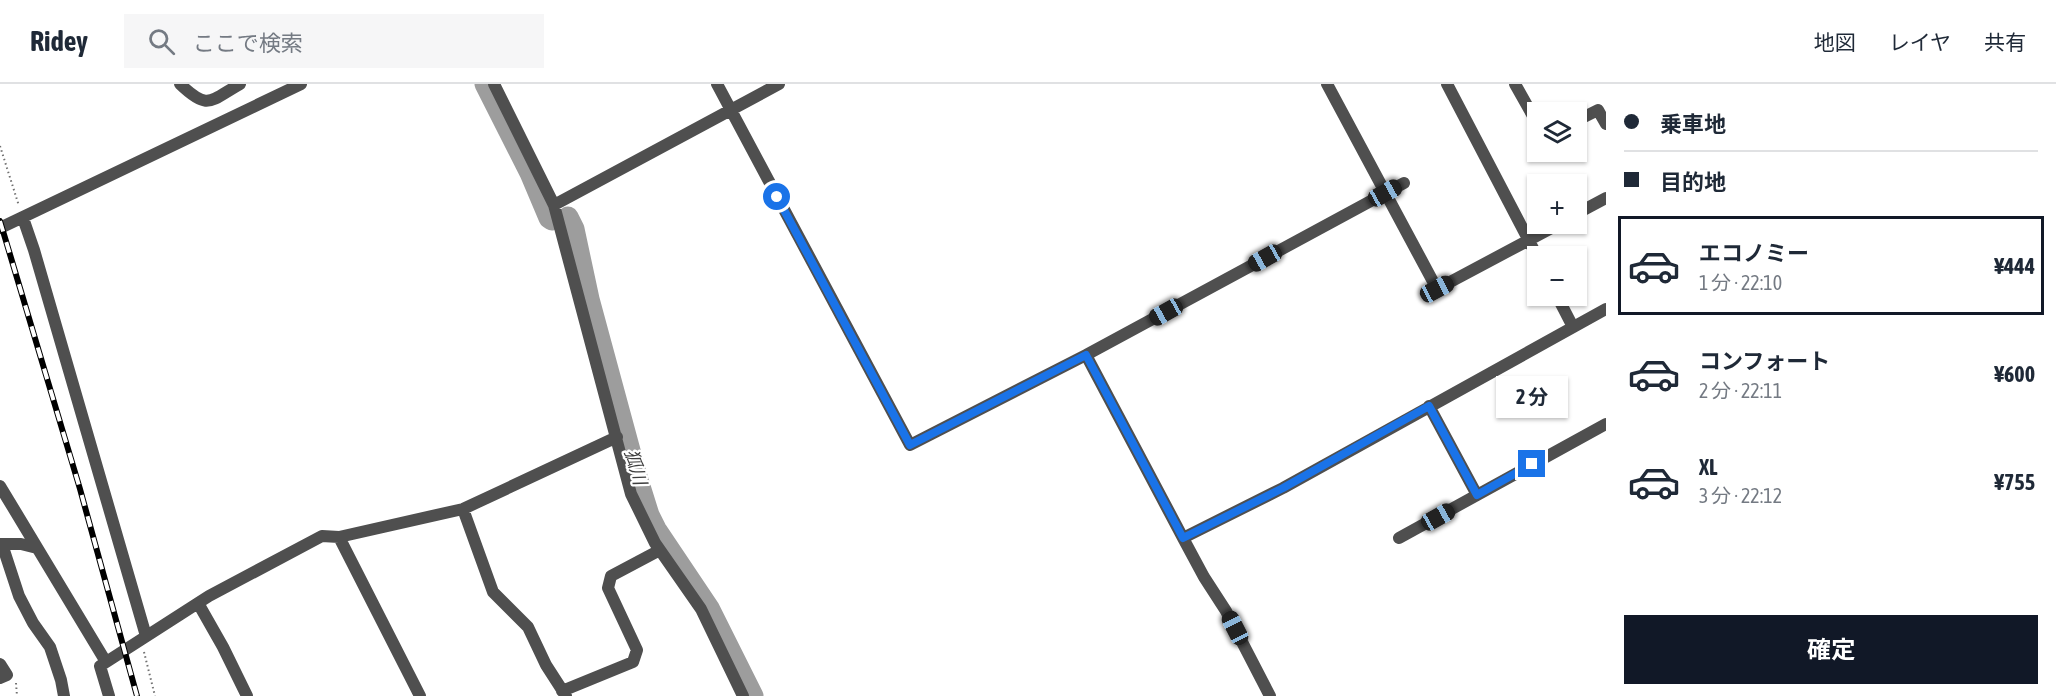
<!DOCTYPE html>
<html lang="ja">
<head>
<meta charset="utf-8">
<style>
  body { margin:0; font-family:"Asap Condensed","Noto Sans JP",sans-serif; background:#f6f6f7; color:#1f2937; height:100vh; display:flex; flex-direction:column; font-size:22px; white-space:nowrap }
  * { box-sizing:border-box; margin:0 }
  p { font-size:20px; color:#747a83 }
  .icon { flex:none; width:33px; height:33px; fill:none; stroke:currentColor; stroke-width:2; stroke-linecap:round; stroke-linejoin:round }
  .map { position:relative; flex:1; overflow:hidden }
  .details { display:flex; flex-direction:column; background:#fff; width:450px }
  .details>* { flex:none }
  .banner { display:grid; align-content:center; height:132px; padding:0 18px; background:#fff }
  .buttons { position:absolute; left:1527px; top:18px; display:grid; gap:12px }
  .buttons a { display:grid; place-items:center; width:60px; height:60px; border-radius:0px; background:#fff; box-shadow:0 2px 4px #0004; font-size:30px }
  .end { position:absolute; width:27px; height:27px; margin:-14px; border:8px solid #1a73e8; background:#fff; box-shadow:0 0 0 3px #fff }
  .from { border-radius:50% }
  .bubble { position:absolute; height:42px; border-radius:0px; background:#fff; box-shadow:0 2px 4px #0004; font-size:20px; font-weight:700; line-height:42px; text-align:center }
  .car { position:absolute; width:18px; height:36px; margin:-18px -9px; border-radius:8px; box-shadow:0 0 4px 2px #0007; background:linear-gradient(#222 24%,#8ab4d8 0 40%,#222 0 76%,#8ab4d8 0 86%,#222 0) }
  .banner b { display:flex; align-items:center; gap:21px; height:57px; font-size:22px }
  .banner b+b { border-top:2px solid #e0e1e3 }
  .banner i { width:15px; height:15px; background:#1f2937 }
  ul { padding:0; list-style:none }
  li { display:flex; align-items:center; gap:18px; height:99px; margin:0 12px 9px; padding:0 6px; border:3px solid transparent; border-radius:0px }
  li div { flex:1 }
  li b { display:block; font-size:22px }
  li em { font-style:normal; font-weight:700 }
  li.active { border-color:#111827 }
  li>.icon { width:54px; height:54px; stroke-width:1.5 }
  .primary-button { display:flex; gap:12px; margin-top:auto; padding:12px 18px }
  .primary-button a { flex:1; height:69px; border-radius:0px; background:#111827; color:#fff; font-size:24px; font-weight:700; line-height:69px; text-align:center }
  header { display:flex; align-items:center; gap:36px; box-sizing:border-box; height:84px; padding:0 30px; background:#fff; border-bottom:2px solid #e0e1e3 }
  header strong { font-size:28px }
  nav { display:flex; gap:33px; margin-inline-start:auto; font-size:21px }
  .search { width:420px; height:54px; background:#f6f6f7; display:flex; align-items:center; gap:15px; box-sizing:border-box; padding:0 21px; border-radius:0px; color:#747a83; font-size:22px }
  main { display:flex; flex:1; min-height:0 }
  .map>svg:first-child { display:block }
</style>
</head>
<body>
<header>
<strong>Ridey</strong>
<div class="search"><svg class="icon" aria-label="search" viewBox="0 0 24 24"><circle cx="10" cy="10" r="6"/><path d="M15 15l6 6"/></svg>ここで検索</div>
<nav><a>地図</a><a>レイヤ</a><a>共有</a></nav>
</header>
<main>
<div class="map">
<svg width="1606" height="612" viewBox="0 0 1606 612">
  <rect width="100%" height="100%" fill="#fff"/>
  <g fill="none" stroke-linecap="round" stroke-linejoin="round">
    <path stroke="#9d9d9d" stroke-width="21" d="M485,0L530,89L549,134L552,136
      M568,133L574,145L589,215L638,396L649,431L656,445L709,524L753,612"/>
    <path stroke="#717171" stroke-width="2" stroke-dasharray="1.5 3" stroke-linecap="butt" d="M0,62L19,122
      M144,568L155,612
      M16,599L17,612"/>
    <path stroke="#4f4f4f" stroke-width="12" d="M180,0C208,27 210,17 240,0
      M494,0L554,121L631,410L655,459L701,525L743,612
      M717,0L910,361L1086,271L1404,99
      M1327,0L1437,205L1559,140
      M1447,0L1538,174
      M1515,0L1538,41
      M1576,37L1598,26L1606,40
      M554,121L779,0
      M1576,130L1606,114
      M23,134L34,166L146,552
      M0,144L301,0
      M1557,212L1573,243
      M1086,271L1183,454L1204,493L1226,527L1270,612
      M1429,322L1477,411
      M0,402L106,578
      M463,425L493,508L528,543L546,581L566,612
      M339,453L420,612
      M1183,454L1283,404L1606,225
      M1399,454L1606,340
      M0,460H21L37,464
      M2,460L19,512L33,539L50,563L61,596L64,612
      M198,519L223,563L247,612
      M0,580L7,591L0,594
      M562,607L633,578L637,566L608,504L611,492L660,466
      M109,612L100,582L209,512L322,452L339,453L463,425L617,353"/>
    <defs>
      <path id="rail" d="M0,137L80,405L137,612"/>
    </defs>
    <use href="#rail" stroke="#000" stroke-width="6"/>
    <use href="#rail" stroke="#fff" stroke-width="4" stroke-dasharray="11" stroke-linecap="butt"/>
  </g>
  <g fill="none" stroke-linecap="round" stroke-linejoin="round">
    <path stroke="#1a73e8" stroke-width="8" d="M777,113L910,361L1086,271L1183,454L1283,404L1429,322L1477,411L1532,380"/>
  </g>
  <g text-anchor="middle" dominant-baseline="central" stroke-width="4.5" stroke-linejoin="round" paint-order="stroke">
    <g font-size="18" font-style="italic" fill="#3e3e3e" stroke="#fff">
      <text transform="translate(636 383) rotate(74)">狐川</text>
    </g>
  </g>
</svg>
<div class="buttons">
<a><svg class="icon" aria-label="layers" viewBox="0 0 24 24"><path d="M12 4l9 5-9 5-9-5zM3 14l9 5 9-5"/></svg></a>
<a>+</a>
<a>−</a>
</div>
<i class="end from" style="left:777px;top:113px"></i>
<i class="end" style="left:1532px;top:380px"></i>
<div class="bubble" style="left:1496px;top:292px;width:72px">2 分</div>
<i class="car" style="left:1385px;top:109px;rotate:61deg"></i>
<i class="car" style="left:1265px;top:174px;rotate:241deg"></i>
<i class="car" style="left:1437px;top:205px;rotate:62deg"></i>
<i class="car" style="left:1166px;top:228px;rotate:241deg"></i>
<i class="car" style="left:1438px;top:433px;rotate:61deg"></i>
<i class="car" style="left:1235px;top:544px;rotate:333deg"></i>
</div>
<section class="details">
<div class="banner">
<b><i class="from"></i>乗車地</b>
<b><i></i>目的地</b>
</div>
<ul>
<li class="active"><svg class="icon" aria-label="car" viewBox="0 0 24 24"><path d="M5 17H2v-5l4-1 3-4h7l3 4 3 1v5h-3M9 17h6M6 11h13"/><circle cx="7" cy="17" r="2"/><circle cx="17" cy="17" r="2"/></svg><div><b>エコノミー</b><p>1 分 · 22:10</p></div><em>¥444</em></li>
<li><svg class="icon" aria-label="car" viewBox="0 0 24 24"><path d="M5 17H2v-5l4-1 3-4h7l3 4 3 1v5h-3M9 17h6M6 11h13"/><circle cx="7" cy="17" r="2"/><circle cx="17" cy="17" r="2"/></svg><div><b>コンフォート</b><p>2 分 · 22:11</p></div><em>¥600</em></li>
<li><svg class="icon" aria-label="car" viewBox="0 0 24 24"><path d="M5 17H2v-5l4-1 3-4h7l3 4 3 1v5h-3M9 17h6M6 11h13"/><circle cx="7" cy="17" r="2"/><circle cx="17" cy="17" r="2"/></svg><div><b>XL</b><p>3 分 · 22:12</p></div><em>¥755</em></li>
</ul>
<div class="primary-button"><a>確定</a></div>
</section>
</main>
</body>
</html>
